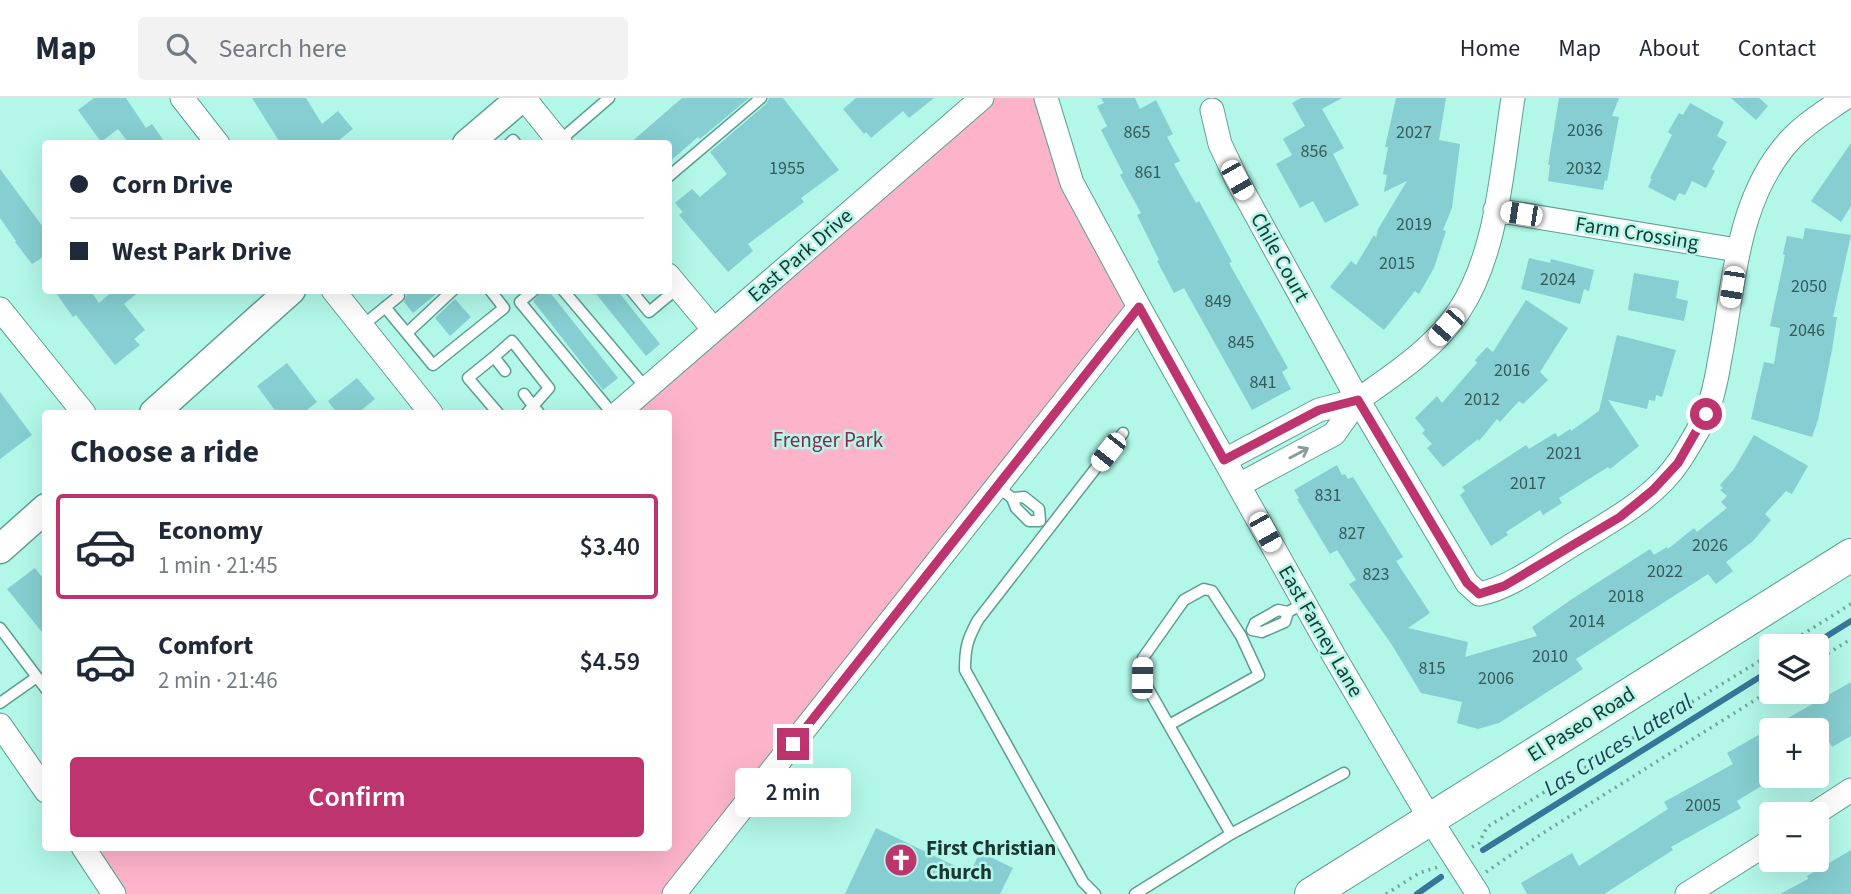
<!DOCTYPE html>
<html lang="en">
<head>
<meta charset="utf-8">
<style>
  body { margin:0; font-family:"Source Sans 3",sans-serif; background:#f2f2f3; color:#1f2937; height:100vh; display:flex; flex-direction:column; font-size:26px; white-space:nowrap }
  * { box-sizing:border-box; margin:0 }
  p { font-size:23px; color:#747a83 }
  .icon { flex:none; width:38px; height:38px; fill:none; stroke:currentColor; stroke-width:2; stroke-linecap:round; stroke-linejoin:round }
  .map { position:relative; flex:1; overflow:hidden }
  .sheet { position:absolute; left:42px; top:312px; width:630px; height:441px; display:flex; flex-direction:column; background:#fff; border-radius:7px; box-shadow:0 7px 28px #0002 }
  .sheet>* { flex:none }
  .hud { position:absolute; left:42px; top:42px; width:630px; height:154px; border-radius:7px; box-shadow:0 7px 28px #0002; display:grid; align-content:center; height:154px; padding:0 28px; background:#fff }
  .buttons { position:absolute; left:1759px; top:536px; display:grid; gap:14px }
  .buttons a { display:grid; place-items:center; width:70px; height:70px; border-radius:7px; background:#fff; box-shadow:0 7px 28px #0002; font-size:35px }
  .end { position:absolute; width:32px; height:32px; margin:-16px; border:9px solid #be346e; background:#fff; box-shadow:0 0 0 4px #fff }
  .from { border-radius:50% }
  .bubble { position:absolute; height:49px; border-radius:7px; background:#fff; box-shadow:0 7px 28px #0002; font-size:23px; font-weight:600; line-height:49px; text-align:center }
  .car { position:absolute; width:21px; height:42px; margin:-21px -10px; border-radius:9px; box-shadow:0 0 5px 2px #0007; background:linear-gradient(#fff 24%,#345 0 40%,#fff 0 76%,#345 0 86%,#fff 0) }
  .hud b { display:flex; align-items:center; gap:24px; height:66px; font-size:26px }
  .hud b+b { border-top:2px solid #e0e1e3 }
  .hud i { width:18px; height:18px; background:#1f2937 }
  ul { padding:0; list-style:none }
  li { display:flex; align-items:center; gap:21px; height:105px; margin:0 14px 10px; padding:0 14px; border:4px solid transparent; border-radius:7px }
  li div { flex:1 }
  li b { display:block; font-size:26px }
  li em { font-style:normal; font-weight:600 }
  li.on { border-color:#be346e }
  li>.icon { width:63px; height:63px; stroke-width:1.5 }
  h2 { padding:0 28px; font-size:32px; line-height:84px }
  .button { display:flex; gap:14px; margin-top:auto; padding:14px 28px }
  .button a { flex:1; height:80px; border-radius:7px; background:#be346e; color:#fff; font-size:28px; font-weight:600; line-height:80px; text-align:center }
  header { display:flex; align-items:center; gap:42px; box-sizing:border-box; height:98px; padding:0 35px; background:#fff; border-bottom:2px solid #e0e1e3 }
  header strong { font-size:33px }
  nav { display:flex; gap:38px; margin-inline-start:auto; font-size:24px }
  .search { width:490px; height:63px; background:#f2f2f3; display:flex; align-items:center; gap:18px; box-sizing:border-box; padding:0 24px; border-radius:7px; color:#747a83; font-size:26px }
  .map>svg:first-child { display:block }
</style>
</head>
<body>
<header>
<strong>Map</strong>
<div class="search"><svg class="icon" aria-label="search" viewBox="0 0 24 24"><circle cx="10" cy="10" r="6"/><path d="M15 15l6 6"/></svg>Search here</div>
<nav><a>Home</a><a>Map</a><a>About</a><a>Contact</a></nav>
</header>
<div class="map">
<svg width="1851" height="796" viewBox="0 0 1851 796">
  <rect width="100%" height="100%" fill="#b2f7e8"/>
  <path fill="#fdb4ca" d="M982,0H1046L1139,209L669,796H114L96,768L102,754L108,749H668V315H614Z"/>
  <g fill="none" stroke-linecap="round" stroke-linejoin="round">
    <path stroke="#367699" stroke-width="6" d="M1811,548L1851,523
      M1483,752L1771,572
      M1417,796L1441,779"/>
  </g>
  <path fill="#86ced1" d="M94,0H126L146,30L152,26L166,46H126L128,44L118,31L101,44L78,12Z
    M252,0H306L322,26L338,13L353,31L334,46H281Z
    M682,0H749L700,41L698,39L668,65V46H629Z
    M769,0H783L839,72L801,100L804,104L748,146L753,153L728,174L679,117L683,114L675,105L692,91L700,99L727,76L710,54L766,6Z
    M856,0H934L909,20L903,13L871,40L866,34L864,36L843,11Z
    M1101,0H1135L1140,11L1156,2L1173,36L1167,39L1180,63L1174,66L1196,105L1199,103L1232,164L1229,165L1288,270L1282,274L1291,291L1252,312L1184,190L1174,195L1157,163L1159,162L1137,117L1141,115L1120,77L1123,75L1101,32L1107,28L1097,8L1104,5Z
    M1301,0H1342L1322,11L1344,50L1333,56L1359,107L1325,125L1313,103L1300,110L1276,66L1292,57L1283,41L1305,28L1292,5Z
    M1396,0H1446L1439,42L1460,46L1452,110L1443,132L1446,133L1434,170L1419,196L1415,193L1384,232L1330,189L1351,163L1356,167L1374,137L1376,140L1378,131L1407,83L1384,94L1387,77L1383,76L1388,49H1385Z
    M1559,0H1619L1612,18L1619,19L1607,83L1605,82L1603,92L1548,83L1550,67H1548Z
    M1731,0H1759L1768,8L1756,22Z
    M1690,5L1724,24L1717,38L1727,44L1712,71L1715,73L1706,90L1692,83L1685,97L1679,95L1675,103L1648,89L1652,81L1650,80L1672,37L1668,34L1679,15L1683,17Z
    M1851,45V108L1841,124L1811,103Z
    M0,71L46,133V157L32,166L15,144L16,143L0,120Z
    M1805,130L1851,137L1833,219H1837L1832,252L1818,322L1812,339L1751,321L1764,264L1774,266L1780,230L1770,228L1785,157L1783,156L1787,138L1803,141Z
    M1529,160L1550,165L1551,161L1594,172L1589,193L1584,191L1580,206L1521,191Z
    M1634,175L1679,183L1676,200L1688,203L1684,223L1628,212Z
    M54,192H90L99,205L114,192H141L124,206L145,232L134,241L140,247L115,267L76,217L73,219Z
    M405,192H441L413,215L404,204L407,197Z
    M542,192H548L618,280L603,292L533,203Z
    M593,192H617L660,246L646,258Z
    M455,201L471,219L450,238L435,220Z
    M1526,202L1568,230L1540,274L1548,282L1523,306L1519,303L1500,324L1497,321L1479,343L1478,341L1443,369L1427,350L1432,346L1422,335L1425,332L1415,320L1437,298L1442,305L1477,265L1475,262L1487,249L1493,254Z
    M1617,237L1676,252L1662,299L1656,297L1655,303L1649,302L1647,311L1608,302L1639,348L1610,371L1608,369L1559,400L1562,405L1543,417L1540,412L1506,434L1508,437L1491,448L1460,397L1465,393L1462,389L1526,347L1529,351L1555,335L1558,339L1570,331L1571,333L1599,313Z
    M287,265L317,304L303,315H277L257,288Z
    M357,280L375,301L358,315H337L328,303Z
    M0,294L32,337L0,361Z
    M1754,337L1808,368L1792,396L1786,393L1765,416L1771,422L1753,443L1726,464L1733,473L1716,486L1708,476L1576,561L1583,571L1499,625L1478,631L1457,625L1462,604L1421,595L1392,547L1349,486L1356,482L1339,455L1337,452L1330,456L1297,401L1299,400L1294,392L1337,367L1342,377L1345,376L1348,381L1353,379L1403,459L1396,463L1430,515L1408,530L1468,544L1465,559L1537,538L1532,529L1572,501L1650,451L1654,457L1667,449L1668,451L1694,430L1697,434L1727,410L1721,404L1727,398L1720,392L1723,390L1720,387L1734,371Z
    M35,470L46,484V539L7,491Z
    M1851,584V638L1832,649L1823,632H1771V682L1737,703L1741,710L1671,749L1673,752L1604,796H1527L1521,785L1572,755L1579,768L1668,711L1664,704L1733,666L1727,655Z
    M876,730L970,775L980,754L1013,770L1000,796H845Z
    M1851,752V796H1780L1808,781L1807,778Z"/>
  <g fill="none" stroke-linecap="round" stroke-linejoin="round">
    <defs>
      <path id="service" d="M558,44L609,0
        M509,46L513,42L516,46
        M668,79L761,0
        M534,192L520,204L612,315
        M563,192L646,290
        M631,192L649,214L679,189
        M385,209L433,267L504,210L490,192
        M362,228L399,198
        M407,235L453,192
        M494,259L512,243L549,290L527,315
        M524,296L539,315
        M498,315L468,280L494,259L505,273
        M997,388L1012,400L1016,410L1029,423H1040L1039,411L1024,399L1012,400
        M1288,514L1285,524L1262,534L1252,532L1255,525L1278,512L1288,514L1304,505
        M0,530L46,591
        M0,605L37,579
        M1169,627L1259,577L1241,538L1212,493L1204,491L1184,502L1143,560L1142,580L1231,736L1344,675
        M1095,796L1083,784L965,572C965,550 967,542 978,522L1123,335
        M1135,796L1231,736"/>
      <path id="minor" d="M182,0L218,46
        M524,0L561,46
        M1046,0L1072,85L1139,209L1333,556L1430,721L1478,796
        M1212,12L1220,46L1237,82L1358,302L1467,485L1479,496C1512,490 1548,461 1577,444C1613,422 1656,399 1680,362C1689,348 1699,332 1706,316C1713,299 1717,279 1720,260C1735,185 1736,101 1790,42C1806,25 1826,13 1845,0
        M1495,112L1737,152
        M668,177L714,232
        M333,192L431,315
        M0,211L84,315
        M1358,302C1393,277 1435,250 1459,213C1498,155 1502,68 1513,0
        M618,315L982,0
        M1225,362L1319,312L1358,302L1334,336L1239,387
        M0,627L46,693
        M1814,716L1851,692
        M83,749L114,796
        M674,796L1139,209
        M1687,796L1771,743"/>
      <path id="tertiary" d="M467,46L521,0
        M154,315L291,192
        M0,451L46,410"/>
      <path id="secondary" d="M1311,796L1851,457"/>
    </defs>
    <use href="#service" stroke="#5c9f92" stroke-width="13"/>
    <use href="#minor" stroke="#5c9f92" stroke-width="25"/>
    <use href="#tertiary" stroke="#5c9f92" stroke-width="31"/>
    <use href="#secondary" stroke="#5c9f92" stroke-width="34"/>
    <path stroke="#71a499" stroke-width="3.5" stroke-dasharray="2 5" stroke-linecap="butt" d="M1784,548L1851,506
      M1816,563L1851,541
      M1472,749L1479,745L1487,729L1771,556
      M1486,774L1543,735L1771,592
      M1386,796L1419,775L1438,769"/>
    <use href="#service" stroke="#fff" stroke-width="10"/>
    <use href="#minor" stroke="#fff" stroke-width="23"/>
    <use href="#tertiary" stroke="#fff" stroke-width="28"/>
    <use href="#secondary" stroke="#fff" stroke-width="32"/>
  </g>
  <defs><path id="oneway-shaft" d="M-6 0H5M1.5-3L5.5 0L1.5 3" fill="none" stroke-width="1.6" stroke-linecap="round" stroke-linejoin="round" transform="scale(1.75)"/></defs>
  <use stroke="#8c9a98" href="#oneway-shaft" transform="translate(1299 355) rotate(-28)"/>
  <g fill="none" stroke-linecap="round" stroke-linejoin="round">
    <path stroke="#be346e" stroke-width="9" d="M793,646L1139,209L1224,362L1319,312L1358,302L1467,485L1479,496L1504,488L1620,419L1653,392L1678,365L1706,316"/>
  </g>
  <defs>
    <symbol id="church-disc" viewBox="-11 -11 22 22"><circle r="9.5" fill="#be346e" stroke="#b2f7e8"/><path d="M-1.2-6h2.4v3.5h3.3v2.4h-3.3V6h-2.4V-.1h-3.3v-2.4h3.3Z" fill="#fff"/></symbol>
  </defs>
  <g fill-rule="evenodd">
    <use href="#church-disc" x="882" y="743" width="38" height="38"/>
  </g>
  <g text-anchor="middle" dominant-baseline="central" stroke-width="5" stroke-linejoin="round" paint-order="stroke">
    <g font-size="18" fill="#355c59">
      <text x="1585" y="32">2036</text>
      <text x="1137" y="34">865</text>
      <text x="1414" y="34">2027</text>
      <text x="1314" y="53">856</text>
      <text x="787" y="70">1955</text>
      <text x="1584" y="70">2032</text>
      <text x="1148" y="74">861</text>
      <text x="1414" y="126">2019</text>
      <text x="1397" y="165">2015</text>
      <text x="1558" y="181">2024</text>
      <text x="1809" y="188">2050</text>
      <text x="1218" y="203">849</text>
      <text x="1807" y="232">2046</text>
      <text x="1241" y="244">845</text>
      <text x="1512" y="272">2016</text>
      <text x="1263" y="284">841</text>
      <text x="1482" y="301">2012</text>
      <text x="1564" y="355">2021</text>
      <text x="1528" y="385">2017</text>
      <text x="1328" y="397">831</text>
      <text x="1352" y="435">827</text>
      <text x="1710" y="447">2026</text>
      <text x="1665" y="473">2022</text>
      <text x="1376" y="476">823</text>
      <text x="1626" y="498">2018</text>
      <text x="1587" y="523">2014</text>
      <text x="1550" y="558">2010</text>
      <text x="1432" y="570">815</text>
      <text x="1496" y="580">2006</text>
      <text x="1703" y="707">2005</text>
    </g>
    <g font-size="21" fill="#1a3631" stroke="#b2f7e8">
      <text transform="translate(1637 135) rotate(9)">Farm Crossing</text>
      <text transform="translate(800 157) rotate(-41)">East Park Drive</text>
      <text transform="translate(1280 159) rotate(61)">Chile Court</text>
      <text transform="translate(1321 533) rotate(60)">East Farney Lane</text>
      <text transform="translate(1581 626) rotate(-32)">El Paseo Road</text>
    </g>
    <g font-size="21" fill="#8b2750" stroke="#b2f7e8">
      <text x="828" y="342">Frenger Park</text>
    </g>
    <g font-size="21" font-weight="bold" fill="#1a3631" stroke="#b2f7e8" text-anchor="start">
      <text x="926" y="750">First Christian<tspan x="926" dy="24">Church</tspan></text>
    </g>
    <g font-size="23" font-style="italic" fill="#1c3e54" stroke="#b2f7e8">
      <text transform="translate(1618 647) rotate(-32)">Las Cruces Lateral</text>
    </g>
  </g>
</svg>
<div class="buttons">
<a><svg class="icon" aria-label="layers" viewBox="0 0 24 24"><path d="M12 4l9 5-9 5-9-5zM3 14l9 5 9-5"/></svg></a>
<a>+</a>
<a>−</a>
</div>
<i class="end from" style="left:1706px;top:316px"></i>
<i class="end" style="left:793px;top:646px"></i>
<div class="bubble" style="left:735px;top:670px;width:116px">2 min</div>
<i class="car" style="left:1237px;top:82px;rotate:150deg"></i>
<i class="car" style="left:1521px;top:116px;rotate:279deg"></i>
<i class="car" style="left:1732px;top:189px;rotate:189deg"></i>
<i class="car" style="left:1446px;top:229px;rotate:221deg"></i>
<i class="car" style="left:1108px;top:354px;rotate:218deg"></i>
<i class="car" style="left:1265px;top:434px;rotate:151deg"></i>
<i class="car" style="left:1142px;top:580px;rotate:1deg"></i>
<div class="hud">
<b><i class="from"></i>Corn Drive</b>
<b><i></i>West Park Drive</b>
</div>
<section class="sheet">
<h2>Choose a ride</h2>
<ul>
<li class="on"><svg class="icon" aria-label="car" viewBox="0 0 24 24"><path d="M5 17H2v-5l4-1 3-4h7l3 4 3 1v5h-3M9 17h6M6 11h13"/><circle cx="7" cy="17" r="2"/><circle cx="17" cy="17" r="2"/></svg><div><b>Economy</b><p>1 min · 21:45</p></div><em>$3.40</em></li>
<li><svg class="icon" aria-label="car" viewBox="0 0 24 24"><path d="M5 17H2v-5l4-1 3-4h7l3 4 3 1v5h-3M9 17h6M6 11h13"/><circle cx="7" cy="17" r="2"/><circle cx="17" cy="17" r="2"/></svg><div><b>Comfort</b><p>2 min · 21:46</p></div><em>$4.59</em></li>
</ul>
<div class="button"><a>Confirm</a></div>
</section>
</div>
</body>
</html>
